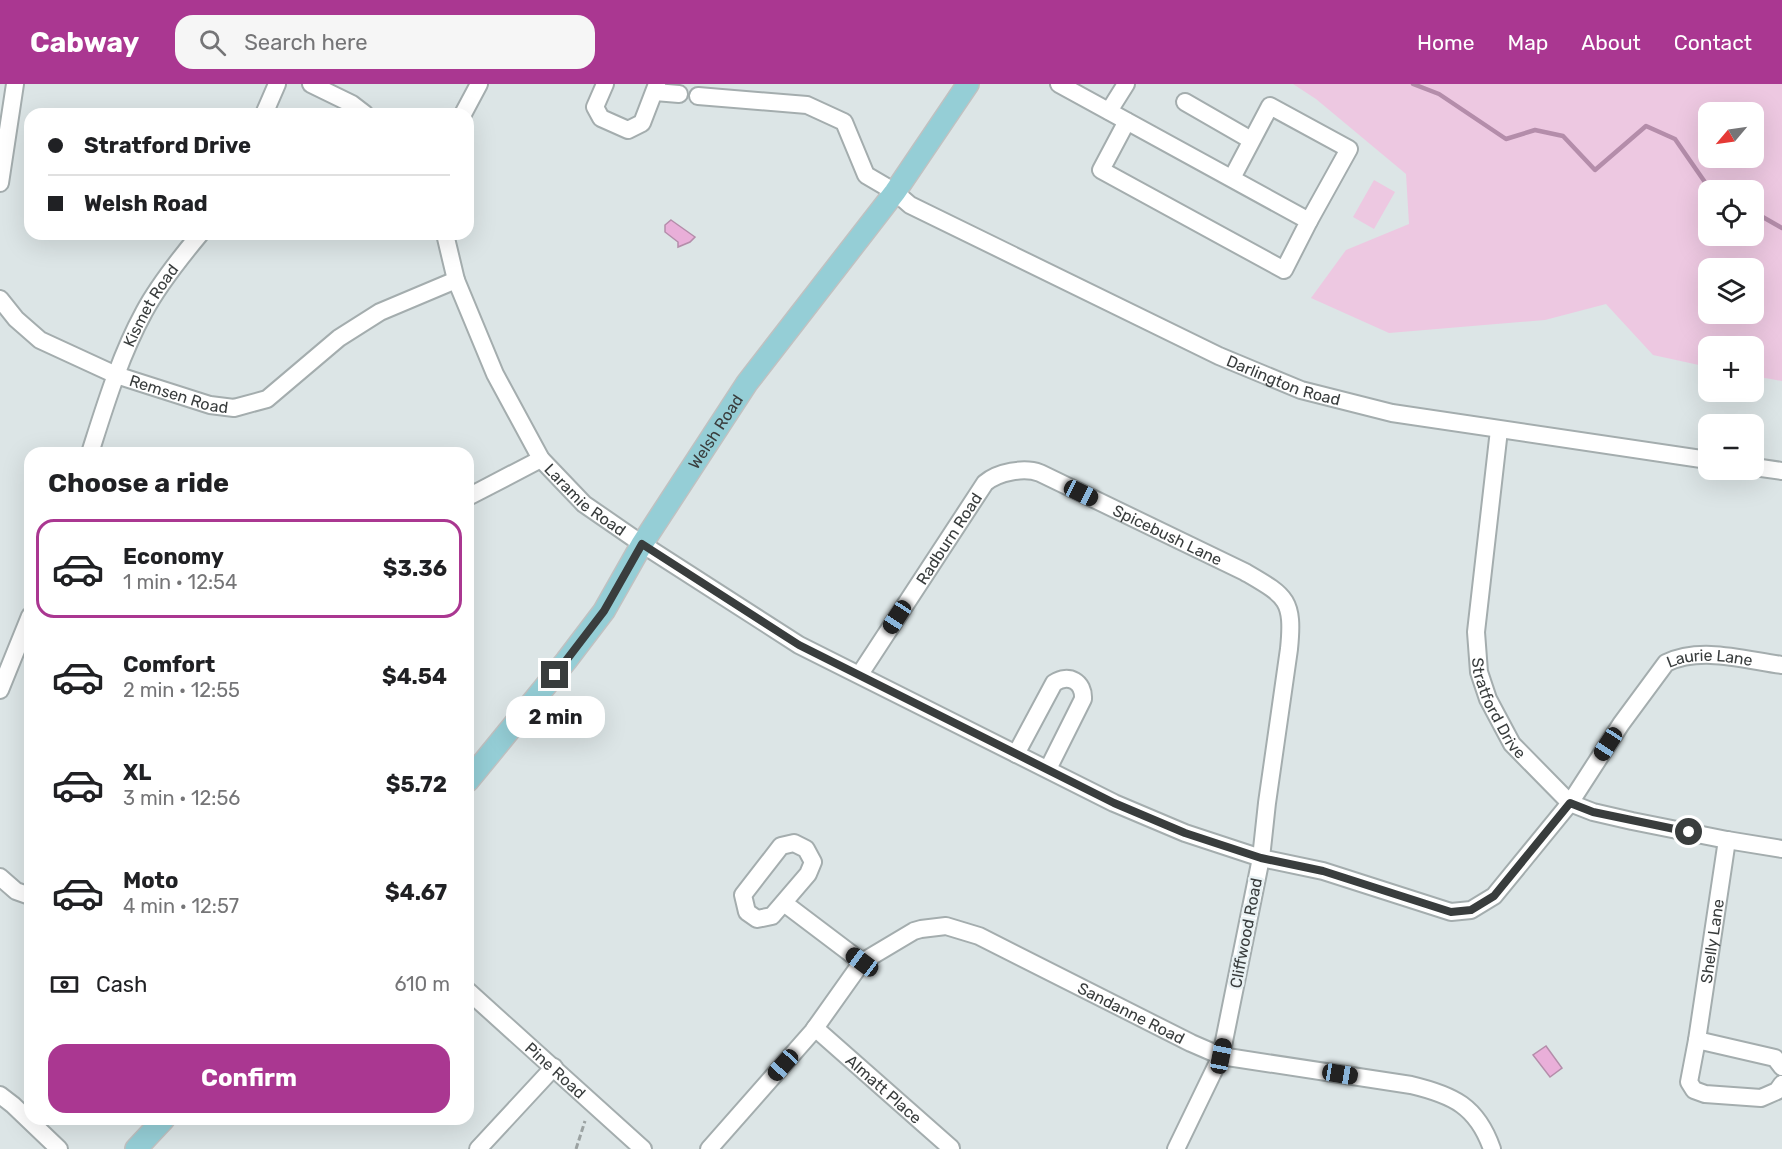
<!DOCTYPE html>
<html lang="en">
<head>
<meta charset="utf-8">
<style>
  body { margin:0; font-family:Rubik,sans-serif; background:#f6f6f6; color:#202124; height:100vh; display:flex; flex-direction:column; font-size:22px; white-space:nowrap }
  * { box-sizing:border-box; margin:0 }
  p { font-size:20px; color:#757577 }
  .icon { flex:none; width:33px; height:33px; fill:none; stroke:currentColor; stroke-width:2; stroke-linecap:round; stroke-linejoin:round }
  .map { position:relative; flex:1; overflow:hidden }
  .drawer { position:absolute; left:24px; top:363px; width:450px; height:678px; display:flex; flex-direction:column; background:#fff; border-radius:18px; box-shadow:0 6px 24px #0002 }
  .drawer>* { flex:none }
  .banner { position:absolute; left:24px; top:24px; width:450px; height:132px; border-radius:18px; box-shadow:0 6px 24px #0002; display:grid; align-content:center; height:132px; padding:0 24px; background:#fff }
  .needle { width:39px; rotate:241deg }
  .buttons { position:absolute; left:1698px; top:18px; display:grid; gap:12px }
  .buttons a { display:grid; place-items:center; width:66px; height:66px; border-radius:12px; background:#fff; box-shadow:0 6px 24px #0002; font-size:30px }
  .end { position:absolute; width:27px; height:27px; margin:-14px; border:8px solid #393d3d; background:#fff; box-shadow:0 0 0 3px #fff }
  .from { border-radius:50% }
  .bubble { position:absolute; height:42px; border-radius:18px; background:#fff; box-shadow:0 6px 24px #0002; font-size:20px; font-weight:700; line-height:42px; text-align:center }
  .car { position:absolute; width:18px; height:36px; margin:-18px -9px; border-radius:8px; box-shadow:0 0 4px 2px #0007; background:linear-gradient(#222 24%,#8ab4d8 0 40%,#222 0 76%,#8ab4d8 0 86%,#222 0) }
  .banner b { display:flex; align-items:center; gap:21px; height:57px; font-size:22px }
  .banner b+b { border-top:2px solid #e0e0e0 }
  .banner i { width:15px; height:15px; background:#202124 }
  ul { padding:0; list-style:none }
  li { display:flex; align-items:center; gap:18px; height:99px; margin:0 12px 9px; padding:0 12px; border:3px solid transparent; border-radius:18px }
  li div { flex:1 }
  li b { display:block; font-size:22px }
  li em { font-style:normal; font-weight:700 }
  li.active { border-color:#aa3791 }
  li>.icon { width:54px; height:54px; stroke-width:1.5 }
  h2 { padding:0 24px; font-size:27px; line-height:72px }
  .pay { display:flex; align-items:center; gap:15px; height:66px; padding:0 24px; font-size:22px }
  .pay p { margin-inline-start:auto }
  .primary-button { display:flex; gap:12px; margin-top:auto; padding:12px 24px }
  .primary-button a { flex:1; height:69px; border-radius:18px; background:#aa3791; color:#fff; font-size:24px; font-weight:700; line-height:69px; text-align:center }
  header { display:flex; align-items:center; gap:36px; box-sizing:border-box; height:84px; padding:0 30px; background:#aa3791; color:#fff }
  header strong { font-size:28px }
  nav { display:flex; gap:33px; margin-inline-start:auto; font-size:21px }
  .search { width:420px; height:54px; background:#f6f6f6; display:flex; align-items:center; gap:15px; box-sizing:border-box; padding:0 21px; border-radius:18px; color:#757577; font-size:22px }
  .map>svg:first-child { display:block }
</style>
</head>
<body>
<header>
<strong>Cabway</strong>
<div class="search"><svg class="icon" aria-label="search" viewBox="0 0 24 24"><circle cx="10" cy="10" r="6"/><path d="M15 15l6 6"/></svg>Search here</div>
<nav><a>Home</a><a>Map</a><a>About</a><a>Contact</a></nav>
</header>
<div class="map">
<svg width="1782" height="1065" viewBox="0 0 1782 1065">
  <rect width="100%" height="100%" fill="#dce5e6"/>
  <path fill="#edc8e1" fill-rule="evenodd" d="M1293,0H1782V297L1754,292V262H1708V283L1653,271L1606,220L1545,236L1389,249L1311,214L1346,166L1409,140L1406,90L1316,15ZM1708,28H1754V74H1708ZM1708,106H1754V152H1708ZM1708,184H1754V230H1708Z
    M1374,96L1395,108L1374,145L1353,133Z"/>
  <path fill="#e9afd9" stroke="#b48daa" stroke-width="1.5" d="M671,136L695,153L690,158L678,163V158L665,148V141Z
    M1546,962L1562,984L1550,993L1533,971Z"/>
  <g fill="none" stroke-linecap="round" stroke-linejoin="round">
    <path stroke="#b48daa" stroke-width="4.5" d="M1413,0L1439,10L1506,55L1535,46L1563,52L1595,86L1646,42L1675,55L1709,104L1717,106
      M1754,128L1782,144"/>
    <defs>
      <g id="minor">
        <path d="M311,0L352,20L365,30"/>
        <path d="M605,0L595,23L601,34L628,46L642,39L657,0"/>
        <path d="M1059,0L1309,137L1284,186L1101,86L1127,37"/>
        <path d="M655,8L679,10"/>
        <path id="s1" d="M698,12L807,21L844,38L866,91L895,108L910,121L1219,272L1301,306L1392,329L1708,376"/>
        <path d="M1185,18L1251,56"/>
        <path d="M1109,27L1126,0"/>
        <path d="M264,30L277,0"/>
        <path d="M463,30L479,0"/>
        <path d="M1232,94L1270,22L1349,65L1309,137"/>
        <path d="M0,99L15,0"/>
        <path id="s2" d="M445,150L456,196L495,290L541,375L584,420L642,460L799,561L1114,719L1185,749L1261,774L1323,787L1451,828L1471,826L1494,812L1570,719L1621,640L1666,579C1701,562 1745,576 1782,581"/>
        <path id="s3" d="M0,215L16,235L40,256L116,291L210,321L234,324L267,315L339,254L380,228L456,196"/>
        <path id="s4" d="M1499,346L1476,548L1479,588L1488,615L1512,660L1570,719L1593,728L1632,737L1727,756L1782,765"/>
        <path id="s5" d="M90,369C105,322 120,272 144,228C159,200 180,174 200,150"/>
        <path d="M1754,383L1782,387"/>
        <path d="M468,413L541,375"/>
        <path id="s6" d="M860,590L985,399C998,388 1024,383 1040,389L1245,488C1286,512 1294,515 1289,565L1267,719L1261,774L1221,972L1176,1065"/>
        <path d="M0,606L30,532"/>
        <path d="M1016,670L1054,599C1069,589 1084,598 1083,615L1048,685"/>
        <path d="M794,759L806,765L813,778L808,790L772,832L757,835L747,828L743,811L781,762Z"/>
        <path d="M0,793L16,807L30,812"/>
        <path d="M784,819L862,878"/>
        <path id="s7" d="M468,907L643,1065"/>
        <path id="s8" d="M815,944L951,1064"/>
        <path id="s9" d="M1697,956L1727,756"/>
        <path d="M1782,983L1775,974L1697,956L1689,998L1694,1006L1705,1010L1761,1014L1777,1007L1782,1000"/>
        <path d="M0,1011L13,1021L59,1065"/>
        <path d="M478,1065L554,983"/>
        <path id="s10" d="M709,1065L813,947L862,878L914,847L921,845L946,842L979,852L1191,959L1221,972L1411,1001C1453,1011 1477,1022 1492,1065"/>
      </g>
      <g id="major">
        <path id="s11" d="M468,697L566,577L604,527L642,460L747,299L895,108L968,0"/>
        <path d="M136,1065L164,1035"/>
      </g>
    </defs>
    <use href="#minor" stroke="#a4adae" stroke-width="20"/>
    <use href="#major" stroke="#c0c1c1" stroke-width="24"/>
    <path stroke="#9ba2a2" stroke-width="3" stroke-dasharray="6 3" stroke-linecap="butt" d="M576,1065L585,1037"/>
    <use href="#minor" stroke="#fff" stroke-width="16"/>
    <use href="#major" stroke="#95ced6" stroke-width="21"/>
  </g>
  <g fill="none" stroke-linecap="round" stroke-linejoin="round">
    <path stroke="#393d3d" stroke-width="8" d="M555,591L604,527L642,460L799,561L1114,719L1185,749L1261,774L1323,787L1451,828L1471,826L1494,812L1570,719L1593,728L1689,748"/>
  </g>
  <g text-anchor="middle" dominant-baseline="central" stroke-width="5" stroke-linejoin="round" paint-order="stroke">
    <g font-size="16" fill="#393d3d" stroke="#e9f2f4">
      <text stroke="none"><textPath href="#s5" startOffset="160">Kismet Road</textPath></text>
      <text stroke="none"><textPath href="#s1" startOffset="674">Darlington Road</textPath></text>
      <text stroke="none"><textPath href="#s3" startOffset="207">Remsen Road</textPath></text>
      <text stroke="none"><textPath href="#s11" startOffset="429">Welsh Road</textPath></text>
      <text stroke="none"><textPath href="#s2" startOffset="306">Laramie Road</textPath></text>
      <text stroke="none"><textPath href="#s6" startOffset="428">Spicebush Lane</textPath></text>
      <text stroke="none"><textPath href="#s6" startOffset="162">Radburn Road</textPath></text>
      <text stroke="none"><textPath href="#s2" startOffset="1654">Laurie Lane</textPath></text>
      <text stroke="none"><textPath href="#s4" startOffset="284">Stratford Drive</textPath></text>
      <text transform="translate(1246 849) rotate(-79)">Cliffwood Road</text>
      <text stroke="none"><textPath href="#s9" startOffset="100">Shelly Lane</textPath></text>
      <text stroke="none"><textPath href="#s10" startOffset="540">Sandanne Road</textPath></text>
      <text stroke="none"><textPath href="#s7" startOffset="118">Pine Road</textPath></text>
      <text stroke="none"><textPath href="#s8" startOffset="92">Almatt Place</textPath></text>
    </g>
  </g>
</svg>
<div class="buttons">
<a><svg class="needle" viewBox="-14 -14 28 28"><path d="M0-13l5 13h-10z" fill="#e53935"/><path d="M0 13l5-13h-10z" fill="#757577"/></svg></a>
<a><svg class="icon" aria-label="locate" viewBox="0 0 24 24"><circle cx="12" cy="12" r="6"/><path d="M12 2v4M12 18v4M2 12h4M18 12h4"/></svg></a>
<a><svg class="icon" aria-label="layers" viewBox="0 0 24 24"><path d="M12 4l9 5-9 5-9-5zM3 14l9 5 9-5"/></svg></a>
<a>+</a>
<a>−</a>
</div>
<i class="end from" style="left:1689px;top:748px"></i>
<i class="end" style="left:555px;top:591px"></i>
<div class="bubble" style="left:506px;top:612px;width:99px">2 min</div>
<i class="car" style="left:1081px;top:409px;rotate:116deg"></i>
<i class="car" style="left:897px;top:533px;rotate:213deg"></i>
<i class="car" style="left:1608px;top:660px;rotate:213deg"></i>
<i class="car" style="left:862px;top:878px;rotate:307deg"></i>
<i class="car" style="left:1221px;top:972px;rotate:11deg"></i>
<i class="car" style="left:783px;top:981px;rotate:222deg"></i>
<i class="car" style="left:1340px;top:990px;rotate:99deg"></i>
<div class="banner">
<b><i class="from"></i>Stratford Drive</b>
<b><i></i>Welsh Road</b>
</div>
<section class="drawer">
<h2>Choose a ride</h2>
<ul>
<li class="active"><svg class="icon" aria-label="car" viewBox="0 0 24 24"><path d="M5 17H2v-5l4-1 3-4h7l3 4 3 1v5h-3M9 17h6M6 11h13"/><circle cx="7" cy="17" r="2"/><circle cx="17" cy="17" r="2"/></svg><div><b>Economy</b><p>1 min · 12:54</p></div><em>$3.36</em></li>
<li><svg class="icon" aria-label="car" viewBox="0 0 24 24"><path d="M5 17H2v-5l4-1 3-4h7l3 4 3 1v5h-3M9 17h6M6 11h13"/><circle cx="7" cy="17" r="2"/><circle cx="17" cy="17" r="2"/></svg><div><b>Comfort</b><p>2 min · 12:55</p></div><em>$4.54</em></li>
<li><svg class="icon" aria-label="car" viewBox="0 0 24 24"><path d="M5 17H2v-5l4-1 3-4h7l3 4 3 1v5h-3M9 17h6M6 11h13"/><circle cx="7" cy="17" r="2"/><circle cx="17" cy="17" r="2"/></svg><div><b>XL</b><p>3 min · 12:56</p></div><em>$5.72</em></li>
<li><svg class="icon" aria-label="car" viewBox="0 0 24 24"><path d="M5 17H2v-5l4-1 3-4h7l3 4 3 1v5h-3M9 17h6M6 11h13"/><circle cx="7" cy="17" r="2"/><circle cx="17" cy="17" r="2"/></svg><div><b>Moto</b><p>4 min · 12:57</p></div><em>$4.67</em></li>
</ul>
<div class="pay"><svg class="icon" aria-label="cash" viewBox="0 0 24 24"><path d="M3 7h18v10H3z"/><circle cx="12" cy="12" r="2"/></svg>Cash<p>610 m</p></div>
<div class="primary-button"><a>Confirm</a></div>
</section>
</div>
</body>
</html>
